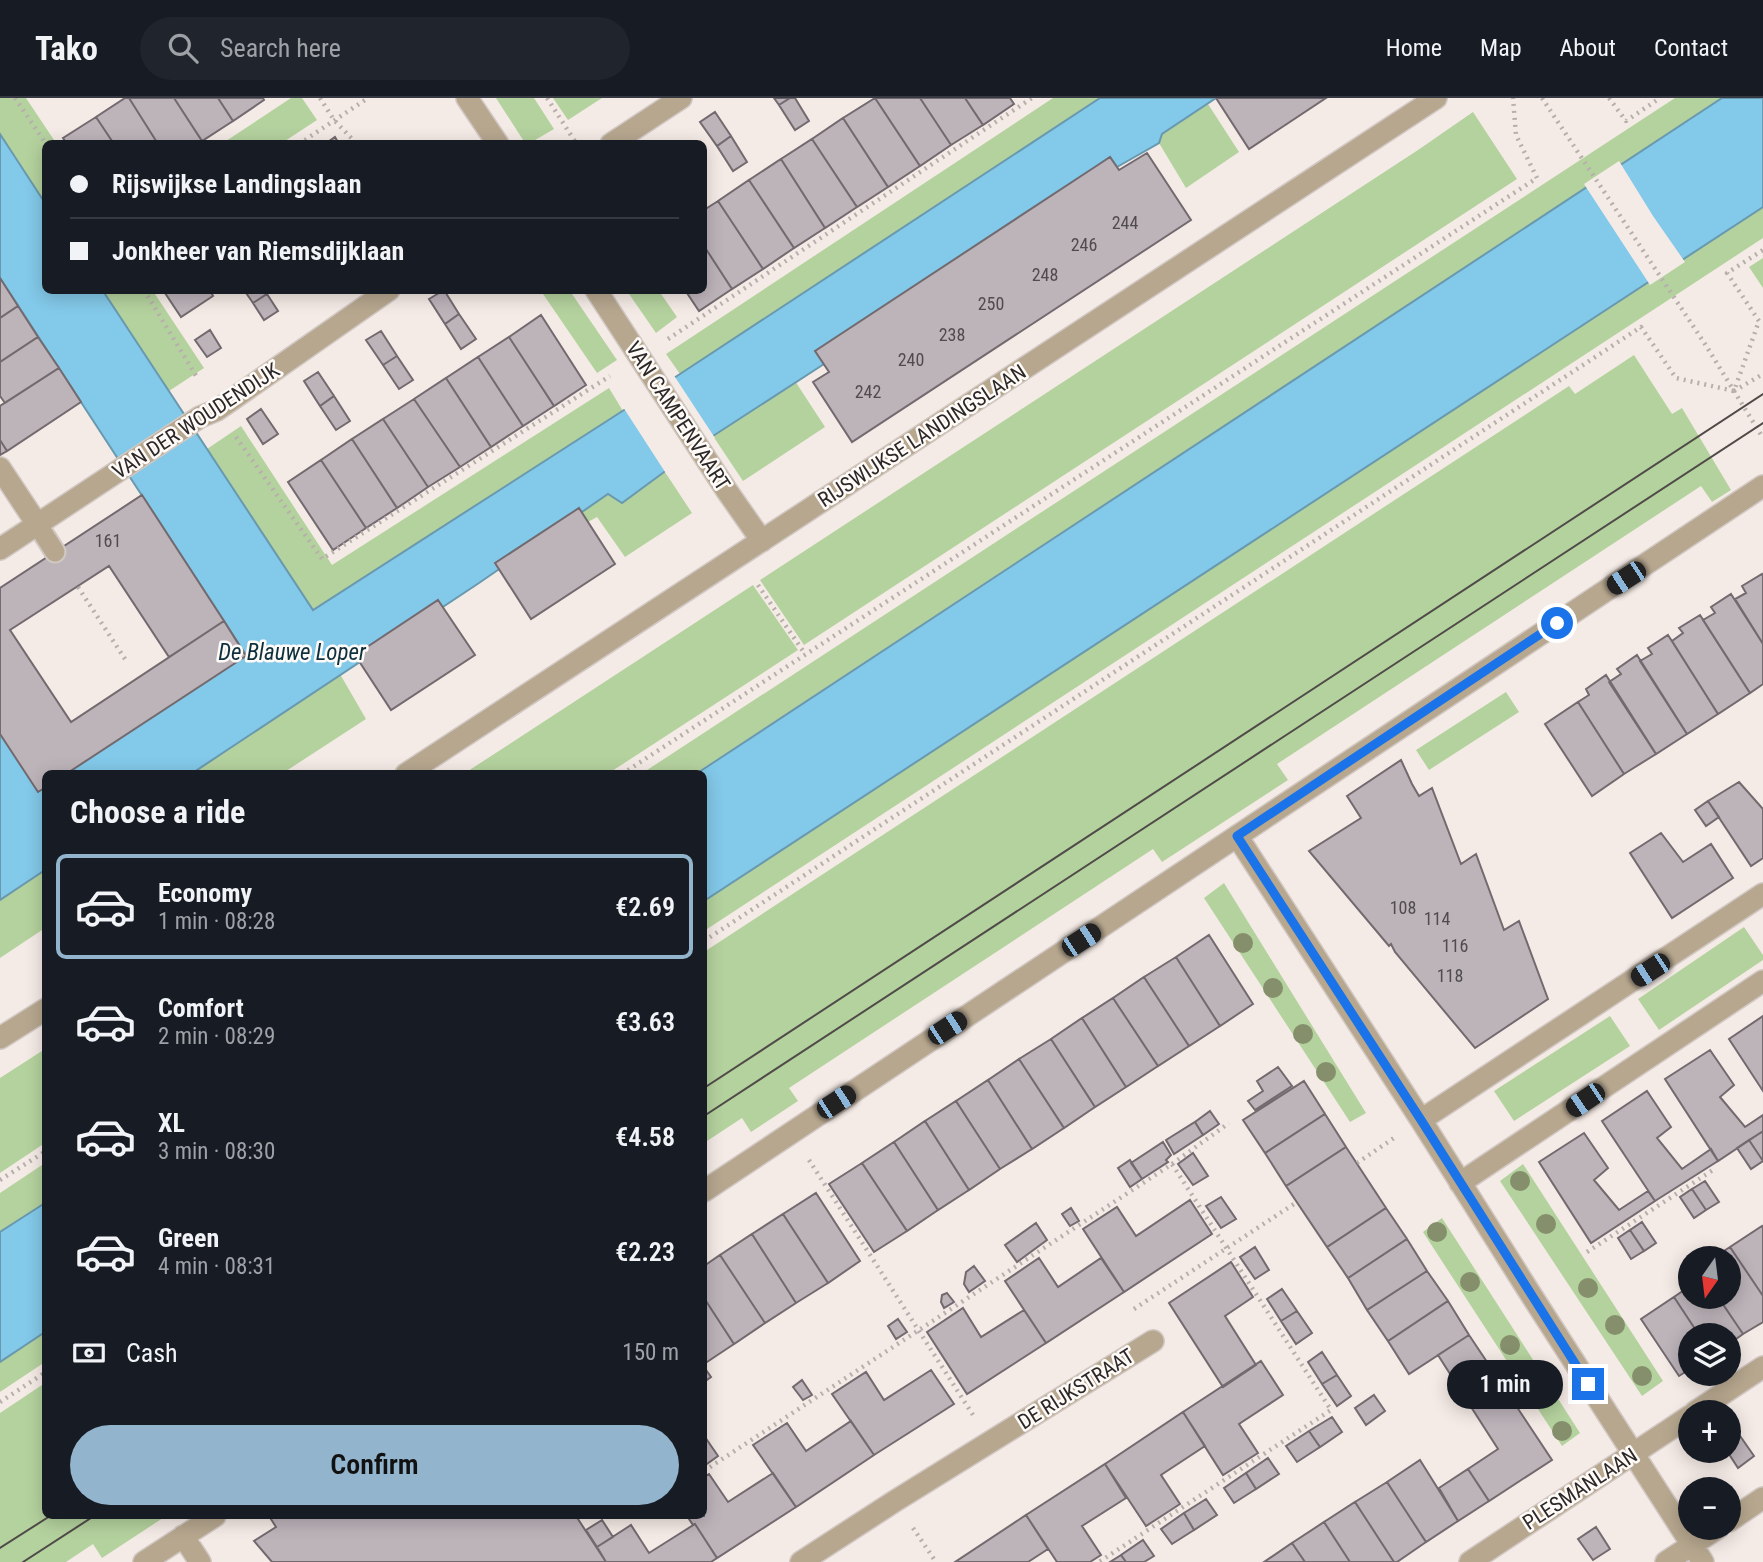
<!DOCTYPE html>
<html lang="en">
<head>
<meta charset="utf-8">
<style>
  body { margin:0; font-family:"Roboto Condensed",sans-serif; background:#20242c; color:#f1f3f6; height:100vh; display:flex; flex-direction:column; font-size:26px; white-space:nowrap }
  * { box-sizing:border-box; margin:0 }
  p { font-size:23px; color:#9ea1a6 }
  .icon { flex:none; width:38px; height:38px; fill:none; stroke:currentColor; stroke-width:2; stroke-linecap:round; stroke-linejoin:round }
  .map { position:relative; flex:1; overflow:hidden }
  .details { position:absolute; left:42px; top:672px; width:665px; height:749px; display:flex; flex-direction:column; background:#171b24; border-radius:10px; box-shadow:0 4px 18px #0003 }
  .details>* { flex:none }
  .top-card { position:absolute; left:42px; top:42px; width:665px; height:154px; border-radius:10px; box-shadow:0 4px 18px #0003; display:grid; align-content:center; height:154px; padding:0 28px; background:#171b24 }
  .needle { width:46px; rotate:194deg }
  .fabs { position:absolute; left:1678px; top:1148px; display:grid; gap:14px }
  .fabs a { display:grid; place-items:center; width:63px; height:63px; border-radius:50%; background:#171b24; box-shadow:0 4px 18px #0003; font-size:35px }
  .end { position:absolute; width:32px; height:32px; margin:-16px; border:9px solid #1a73e8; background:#fff; box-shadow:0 0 0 4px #fff }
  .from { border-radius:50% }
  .bubble { position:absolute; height:49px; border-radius:24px; background:#171b24; box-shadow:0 4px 18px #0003; font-size:23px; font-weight:600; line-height:49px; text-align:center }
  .car { position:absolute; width:21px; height:42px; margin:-21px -10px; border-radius:9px; box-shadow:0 0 5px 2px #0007; background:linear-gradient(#222 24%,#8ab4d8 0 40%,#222 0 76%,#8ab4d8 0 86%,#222 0) }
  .top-card b { display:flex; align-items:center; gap:24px; height:66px; font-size:26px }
  .top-card b+b { border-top:2px solid #363941 }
  .top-card i { width:18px; height:18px; background:#f1f3f6 }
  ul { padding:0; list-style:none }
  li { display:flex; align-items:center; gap:21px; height:105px; margin:0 14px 10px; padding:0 14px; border:4px solid transparent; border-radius:10px }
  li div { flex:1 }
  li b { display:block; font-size:26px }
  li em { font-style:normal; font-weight:600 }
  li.current { border-color:#92b4cd }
  li>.icon { width:63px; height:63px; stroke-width:1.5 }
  h2 { padding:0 28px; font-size:32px; line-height:84px }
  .pay { display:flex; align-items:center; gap:18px; height:77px; padding:0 28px; font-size:26px }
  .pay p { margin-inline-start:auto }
  .primary-button { display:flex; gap:14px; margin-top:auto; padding:14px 28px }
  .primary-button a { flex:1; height:80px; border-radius:42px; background:#92b4cd; color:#111; font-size:28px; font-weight:600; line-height:80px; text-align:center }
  header { display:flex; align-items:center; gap:42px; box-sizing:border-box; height:98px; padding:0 35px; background:#171b24; border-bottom:2px solid #363941 }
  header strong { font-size:33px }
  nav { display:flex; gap:38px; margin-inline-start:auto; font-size:24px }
  .search { width:490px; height:63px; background:#20242c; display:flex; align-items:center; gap:18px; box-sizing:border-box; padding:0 24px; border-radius:38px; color:#9ea1a6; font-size:26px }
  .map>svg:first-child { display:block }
</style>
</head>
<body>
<header>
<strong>Tako</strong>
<div class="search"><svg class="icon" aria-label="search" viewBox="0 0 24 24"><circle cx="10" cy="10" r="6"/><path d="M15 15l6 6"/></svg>Search here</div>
<nav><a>Home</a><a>Map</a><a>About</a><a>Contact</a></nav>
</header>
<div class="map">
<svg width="1763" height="1464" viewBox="0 0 1763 1464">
  <rect width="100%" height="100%" fill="#f5ebe6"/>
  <path fill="#b4d29e" d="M0,0H26L56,45L46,46L45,105L0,36Z
    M291,0H302L317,22L282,45H223Z
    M496,0H534L554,31L530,45H525Z
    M553,0H602L568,22Z
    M1053,0H1100L680,276L666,256Z
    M1675,0H1722L696,675L641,676Z
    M1208,6L1239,54L1186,90L1159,45L1162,36Z
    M1473,14L1517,81L804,547L760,482L1418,52Z
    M1763,109V140L704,833V803Z
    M1763,160V190L1749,169Z
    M103,193H153L204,270L169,293Z
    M541,193H570L617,262L597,275Z
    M627,193H659L677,219L656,235Z
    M1634,257L1672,316L1682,310L1731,392L1712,404L1701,388L1277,666L1288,682L1162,764L1153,751L789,990L798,1003L751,1034L742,1020L704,1045V854L1569,288L1575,296Z
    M795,283L825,329L743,383L713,338Z
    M609,290L623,313L313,512L207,351L241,328L332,467Z
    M665,374L692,415L625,459L597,419L588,424L581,414L608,396L623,405Z
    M753,487L798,552L609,675H465Z
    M340,576L366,621L283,675L191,676Z
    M1506,594L1519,614L1429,672L1416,652Z
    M45,772V830L0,860V802Z
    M1224,785L1366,1015L1350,1024L1204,800Z
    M1744,829L1763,857V862L1659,932L1638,901Z
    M1610,918L1630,948L1514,1023L1494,993Z
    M45,951V1045L0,1075V980Z
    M45,1065V1105L0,1134V1095Z
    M1523,1066L1663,1283L1642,1298L1500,1083Z
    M1442,1120L1580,1335L1562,1348L1423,1134Z
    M45,1234V1264L0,1294V1264Z
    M45,1285L46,1418H166L102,1460L93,1446L66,1464H0V1315Z"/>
  <path fill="#83c9e9" stroke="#6999af" stroke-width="2" d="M1100,0H1216L1162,36L1159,45L1117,69L1110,59L824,266L713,338L622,405L608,396L479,485L191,676L66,675L246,557L0,180V36L45,105L46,192L103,193L313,512L680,276Z
    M1722,0H1763V109L704,803V676H696Z
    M0,636L46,689L45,772L0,802Z
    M45,1105V1234L0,1264V1134Z"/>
  <path fill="#f5ebe6" d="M1619,63L1653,118L1685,164L1650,187L1584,86Z
    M673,276L715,340L667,377L623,309Z"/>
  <path fill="#bdb4ba" stroke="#726a6f" stroke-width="2" d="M125,0H129L158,46H114L96,19Z
    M129,0H174L202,43L198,46H158Z
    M174,0H218L233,23L202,43Z
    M218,0H263L264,2L233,23Z
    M774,0H790L779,7Z
    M790,0H795L809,23L795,32L779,7Z
    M875,0H920L951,47L920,68Z
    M875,0L920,68L888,89L843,20Z
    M920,0H965L983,27L951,47Z
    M965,0H1010L1014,6L983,27Z
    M1216,0H1326L1249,51Z
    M715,14L731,38L717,48L700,24Z
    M96,19L114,46H67L63,40Z
    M843,20L888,89L857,109L812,41Z
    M731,38L747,64L733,73L717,48Z
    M335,39L339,46H325Z
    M812,41L857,109L825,130L781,61Z
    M1147,55L1191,122L852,344L813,284L829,274L815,253L1110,59L1119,72Z
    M781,61L825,130L794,150L749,82Z
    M749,82L794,150L763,171L718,103Z
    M718,103L763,171L732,191L704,148V112Z
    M704,148L732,191L699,213L685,192H704Z
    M0,180L18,208L0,220Z
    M163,192H210L213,198L181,219Z
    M244,192H265L267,196L253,205Z
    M444,192L459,216L445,226L429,201Z
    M267,196L278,213L264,222L253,205Z
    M18,208L38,239L0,264V220Z
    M459,216L476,241L461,251L445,226Z
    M541,217L586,287L554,308L509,239Z
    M210,232L221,250L207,259L195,242Z
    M381,233L397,258L383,267L366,242Z
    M38,239L59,270L5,305L0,298V264Z
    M509,239L554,308L523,328L478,259Z
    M397,258L413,282L399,291L383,267Z
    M478,259L523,328L491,349L446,280Z
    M59,270L81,304L7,353L0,342V308Z
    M318,274L334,298L320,308L304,283Z
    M446,280L491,349L460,369L414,301Z
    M334,298L350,323L336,332L320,308Z
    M414,301L460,369L428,389L383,321Z
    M261,311L278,336L263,346L247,321Z
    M383,321L428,389L397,410L352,341Z
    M352,341L397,410L366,430L321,362Z
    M0,342L7,353L0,357Z
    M321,362L366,430L333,452L288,384Z
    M142,397L224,523L169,559L109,468L10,532L71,624L224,523L246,558L66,676H46V689L38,694L0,636V490Z
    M579,410L615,466L531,521L495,465Z
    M1762,476L1763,478V546L1735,501L1746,495L1742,488Z
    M1731,496L1763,546V586L1750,595L1703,522L1715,515L1711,509Z
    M438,502L475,557L391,612L355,557Z
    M1700,517L1750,595L1718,616L1672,543L1683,535L1679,530Z
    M1668,537L1718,616L1687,636L1640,563L1652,556L1648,550Z
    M1637,557L1687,636L1656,656L1609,584L1621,576L1617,571Z
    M1606,577L1656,656L1624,676L1578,604L1589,597L1586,591Z
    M1578,604L1624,676L1592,698L1545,626Z
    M1401,662L1412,686L1419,698L1432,690L1461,766L1476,756L1504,832L1519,823L1548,901L1475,950L1395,854L1391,846L1389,848L1309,753L1361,720L1347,698Z
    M1739,684L1763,711V760L1751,768L1708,703Z
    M1708,703L1719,719L1706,728L1695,712Z
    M1661,735L1683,764L1711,746L1733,780L1672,820L1630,755Z
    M1209,837L1253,906L1220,928L1176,859Z
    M1176,859L1220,928L1189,948L1144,879Z
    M1144,879L1189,948L1158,968L1113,900Z
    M1113,900L1158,968L1126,989L1082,920Z
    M1763,918V993L1729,941Z
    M1082,920L1126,989L1095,1009L1051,941Z
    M1051,941L1095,1009L1064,1030L1019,961Z
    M1710,952L1734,987L1720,999L1745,1029L1763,1017V1033L1718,1063L1665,981Z
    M1019,961L1064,1030L1032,1051L988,982Z
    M1278,969L1292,988L1255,1012L1248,1003L1263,993L1257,983Z
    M988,982L1032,1051L1000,1071L956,1003Z
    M1304,983L1325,1016L1265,1055L1243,1022Z
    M1647,993L1671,1029L1657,1040L1682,1071L1711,1051L1718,1063L1655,1103L1602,1023Z
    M956,1003L1000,1071L969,1092L925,1023Z
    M1210,1013L1219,1026L1203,1037L1195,1024Z
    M1325,1016L1346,1049L1286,1088L1265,1055Z
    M925,1023L969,1092L938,1112L894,1044Z
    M1195,1024L1203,1037L1174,1056L1166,1042Z
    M1762,1034L1763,1036V1063L1749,1042Z
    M1584,1035L1608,1070L1594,1082L1619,1112L1648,1093L1655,1103L1591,1145L1539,1064Z
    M1749,1042L1763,1063L1751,1071L1737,1050Z
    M894,1044L938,1112L907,1133L862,1065Z
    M1163,1044L1171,1057L1166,1062L1168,1064L1142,1081L1131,1065Z
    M1346,1049L1386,1110L1327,1149L1286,1088Z
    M1193,1055L1208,1078L1193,1087L1178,1066Z
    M1130,1062L1142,1081L1130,1089L1118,1070Z
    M862,1065L907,1133L874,1154L829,1086Z
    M1705,1083L1719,1104L1706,1112L1692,1091Z
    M1692,1091L1706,1112L1694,1120L1680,1099Z
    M816,1095L860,1163L828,1185L783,1116Z
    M1221,1099L1236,1121L1221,1130L1206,1108Z
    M1190,1102L1212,1136L1124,1194L1083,1131L1117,1109L1136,1138Z
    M1071,1110L1079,1123L1070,1128L1062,1116Z
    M1386,1110L1407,1141L1348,1180L1327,1149Z
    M783,1116L828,1185L796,1205L752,1136Z
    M1642,1124L1656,1145L1644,1153L1630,1132Z
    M1036,1125L1047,1142L1017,1164L1005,1147Z
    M1762,1128L1763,1130V1198L1730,1149Z
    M1630,1132L1644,1153L1631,1161L1618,1140Z
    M752,1136L796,1205L765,1225L720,1157Z
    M1407,1141L1427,1173L1367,1212L1348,1180Z
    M1255,1149L1269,1172L1255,1181L1240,1159Z
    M1730,1149L1763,1198V1224L1743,1236L1718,1199H1729V1160H1713Z
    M720,1157L765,1225L734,1246L704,1200V1168Z
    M1039,1160L1058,1189L1101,1160L1124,1194L1046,1245L1005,1183Z
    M1231,1164L1253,1199L1225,1218L1256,1267L1223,1289L1169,1205Z
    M974,1168L985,1183L969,1194L964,1186L966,1174Z
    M1427,1173L1448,1203L1388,1243L1367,1212Z
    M1690,1188V1199H1718L1743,1236L1729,1246V1237H1699L1674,1199Z
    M1282,1191L1297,1213L1281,1223L1267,1201Z
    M947,1195L954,1204L944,1210L941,1204L942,1197Z
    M1674,1199L1699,1237H1690V1271L1679,1278L1641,1221Z
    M704,1200L734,1246L704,1266Z
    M1448,1203L1469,1237L1409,1276L1388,1243Z
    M963,1210L981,1239L1024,1212L1046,1245L967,1296L927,1234Z
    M1297,1213L1312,1235L1296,1246L1281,1223Z
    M898,1221L907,1234L896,1241L888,1228Z
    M1469,1237L1489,1267L1457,1287L1438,1257Z
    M1322,1254L1337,1277L1322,1286L1308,1264Z
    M1261,1263L1283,1297L1239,1326L1258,1355L1223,1377L1183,1314Z
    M1489,1267L1552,1362L1489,1403L1468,1371L1498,1351L1457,1287Z
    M704,1269L711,1279L704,1284Z
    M931,1272L954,1306L874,1357L832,1296L866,1274L884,1302Z
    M1337,1277L1351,1298L1337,1308L1322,1286Z
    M802,1282L812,1297L803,1302L793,1289Z
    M1374,1297L1385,1313L1366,1327L1355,1310Z
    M1183,1314L1205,1348L1161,1377L1180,1406L1146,1428L1105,1366Z
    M1332,1319L1342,1334L1320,1349L1309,1333Z
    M851,1323L874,1357L796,1409L753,1347L787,1325L806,1353Z
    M1309,1333L1320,1349L1297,1364L1286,1348Z
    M1738,1335L1754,1358L1738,1370L1727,1353H1729V1340Z
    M705,1339L718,1358L704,1368V1341Z
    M1268,1360L1279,1376L1256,1391L1246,1375Z
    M1420,1362L1458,1423L1426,1444L1387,1384Z
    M1105,1366L1126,1400L1082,1428L1101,1457L1090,1464H1057L1026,1417Z
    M1468,1371L1489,1403L1458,1423L1439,1390Z
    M773,1375L796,1409L717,1460L695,1426L693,1427L687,1418H704V1379L709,1376L728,1404Z
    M1246,1375L1256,1391L1234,1405L1224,1390Z
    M1387,1384L1426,1444L1397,1464H1394L1355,1404Z
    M1206,1401L1217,1417L1194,1432L1184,1415Z
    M1355,1404L1394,1464H1350L1324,1424Z
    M1184,1415L1194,1432L1172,1446L1161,1431Z
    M1026,1417L1048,1451L1028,1464H955Z
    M269,1418H576L606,1464H272L254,1443L276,1429Z
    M602,1422L613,1439L597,1449L586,1432Z
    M1324,1424L1350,1464H1305L1292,1445Z
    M695,1426L717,1460L711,1464H606L597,1449L631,1427L649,1455Z
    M1596,1429L1610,1451L1593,1462L1578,1441Z
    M1143,1442L1154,1458L1144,1464H1126L1121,1457Z
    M1292,1445L1305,1464H1264Z
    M1121,1457L1126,1464H1110Z"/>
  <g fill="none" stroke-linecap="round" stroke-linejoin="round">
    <defs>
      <path id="service" d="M37,426L55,454"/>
      <path id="minor" d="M467,0L498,46
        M611,46L681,0
        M596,192L727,393L762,443
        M0,370L37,426
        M0,451L200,319L217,312L389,192
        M406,676L1436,0
        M1237,738L1421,1022L1528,1192L1703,1464
        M0,940L46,911
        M1421,1022L1763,796
        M1460,1085L1763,883
        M704,1093L1763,388
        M1695,1314L1763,1269
        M1729,1423L1763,1400
        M183,1438L200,1464
        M144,1464L215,1418
        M801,1464L895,1403L1153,1243
        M1470,1464L1690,1318
        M1666,1464L1718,1430"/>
    </defs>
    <use href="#service" stroke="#d1c8c4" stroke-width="23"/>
    <use href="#minor" stroke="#d1c8c4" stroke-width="24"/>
    <path stroke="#b8afac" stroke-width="4.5" stroke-dasharray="2 5" stroke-linecap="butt" d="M15,0L46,46
      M320,0L334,22L357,46
      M547,0L576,45
      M1542,0L1705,246L1763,340
      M1609,0L1626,23L1660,0
      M299,46L368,0
      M144,192L198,281
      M668,241L1032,0
      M1734,293L1763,276
      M236,339L322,461L610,278
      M758,487L805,556
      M78,489L125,561
      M622,676L1537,80L1516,37L1513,0
      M704,843L1641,229L1676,280L1734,293L1759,223L1727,175L1763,152
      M809,1062L973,1317
      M1357,1065L1394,1040
      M1172,1066L1229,1025
      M0,1082L46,1053
      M1587,1154L1713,1072
      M1134,1211L1297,1104
      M0,1304L46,1274
      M704,1373L1172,1066L1331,1312L1099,1464
      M634,1419L636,1418
      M913,1430L936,1464"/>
    <use href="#service" stroke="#b7a78f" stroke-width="19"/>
    <use href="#minor" stroke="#b7a78f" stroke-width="21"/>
    <path stroke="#504b49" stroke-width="2" d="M704,990L1763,296
      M704,1018L1763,325
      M0,1450L50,1418
      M23,1464L94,1418"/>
  </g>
  <g fill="#858f6c">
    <circle cx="1243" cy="845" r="10"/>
    <circle cx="1273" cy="890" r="10"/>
    <circle cx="1303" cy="936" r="10"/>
    <circle cx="1326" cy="974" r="10"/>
    <circle cx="1520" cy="1083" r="10"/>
    <circle cx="1546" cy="1126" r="10"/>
    <circle cx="1437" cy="1134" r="10"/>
    <circle cx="1470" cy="1184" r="10"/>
    <circle cx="1588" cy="1190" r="10"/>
    <circle cx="1615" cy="1227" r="10"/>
    <circle cx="1510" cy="1247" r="10"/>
    <circle cx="1642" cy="1278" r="10"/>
    <circle cx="1539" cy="1293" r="10"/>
    <circle cx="1562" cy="1333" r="10"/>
  </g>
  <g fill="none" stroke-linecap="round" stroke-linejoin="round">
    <path stroke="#1a73e8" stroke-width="9" d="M1557,525L1237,738L1421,1022L1588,1286"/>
  </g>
  <g text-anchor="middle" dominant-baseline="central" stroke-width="5" stroke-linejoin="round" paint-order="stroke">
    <g font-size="18" fill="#504b4c">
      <text x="1125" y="124">244</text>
      <text x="1084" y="146">246</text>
      <text x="1045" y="176">248</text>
      <text x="991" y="205">250</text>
      <text x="952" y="236">238</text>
      <text x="911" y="261">240</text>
      <text x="868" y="293">242</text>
      <text x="108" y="442">161</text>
      <text x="1403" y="809">108</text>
      <text x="1437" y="820">114</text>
      <text x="1455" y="847">116</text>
      <text x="1450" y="877">118</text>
    </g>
    <g font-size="21" fill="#2c2827" stroke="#fefaf8">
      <text transform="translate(678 318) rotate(57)">VAN CAMPENVAART</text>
      <text transform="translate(196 323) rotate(-33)">VAN DER WOUDENDIJK</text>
      <text transform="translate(922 338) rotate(-33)">RIJSWIJKSE LANDINGSLAAN</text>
      <text transform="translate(1076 1291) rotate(-32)">DE RIJKSTRAAT</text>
      <text transform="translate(1580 1391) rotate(-33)">PLESMANLAAN</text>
    </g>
    <g font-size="23" font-style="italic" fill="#0e303d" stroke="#fefaf8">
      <text x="292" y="554">De Blauwe Loper</text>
    </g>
  </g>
</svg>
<div class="fabs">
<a><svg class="needle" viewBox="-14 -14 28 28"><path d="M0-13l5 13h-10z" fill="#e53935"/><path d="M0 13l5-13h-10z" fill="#9ea1a6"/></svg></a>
<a><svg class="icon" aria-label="layers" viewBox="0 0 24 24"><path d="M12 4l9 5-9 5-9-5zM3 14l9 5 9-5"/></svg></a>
<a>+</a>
<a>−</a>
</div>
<i class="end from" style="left:1557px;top:525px"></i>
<i class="end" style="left:1588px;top:1286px"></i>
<div class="bubble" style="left:1447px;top:1262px;width:116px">1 min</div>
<i class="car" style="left:1626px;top:480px;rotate:237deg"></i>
<i class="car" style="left:1081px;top:842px;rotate:57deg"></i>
<i class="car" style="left:1650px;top:872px;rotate:237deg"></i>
<i class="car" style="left:947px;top:930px;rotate:57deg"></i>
<i class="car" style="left:1585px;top:1002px;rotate:236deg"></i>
<i class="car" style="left:836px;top:1004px;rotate:57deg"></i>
<div class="top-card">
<b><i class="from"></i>Rijswijkse Landingslaan</b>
<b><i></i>Jonkheer van Riemsdijklaan</b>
</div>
<section class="details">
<h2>Choose a ride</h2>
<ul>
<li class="current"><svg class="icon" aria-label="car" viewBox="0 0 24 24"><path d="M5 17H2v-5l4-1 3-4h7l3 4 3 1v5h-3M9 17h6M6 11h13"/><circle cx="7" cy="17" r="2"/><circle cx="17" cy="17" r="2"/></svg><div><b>Economy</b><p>1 min · 08:28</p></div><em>€2.69</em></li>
<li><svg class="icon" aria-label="car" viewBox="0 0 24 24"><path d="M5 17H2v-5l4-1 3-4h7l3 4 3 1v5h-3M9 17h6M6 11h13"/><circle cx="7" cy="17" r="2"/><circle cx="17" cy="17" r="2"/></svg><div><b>Comfort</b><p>2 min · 08:29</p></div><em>€3.63</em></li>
<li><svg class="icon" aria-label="car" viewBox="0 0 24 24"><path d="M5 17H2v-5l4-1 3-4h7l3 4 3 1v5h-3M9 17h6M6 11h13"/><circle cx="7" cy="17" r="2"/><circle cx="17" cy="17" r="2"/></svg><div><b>XL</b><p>3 min · 08:30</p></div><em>€4.58</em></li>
<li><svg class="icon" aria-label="car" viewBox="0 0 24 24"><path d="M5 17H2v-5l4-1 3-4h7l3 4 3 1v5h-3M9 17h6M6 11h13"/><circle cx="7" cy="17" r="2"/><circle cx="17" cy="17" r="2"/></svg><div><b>Green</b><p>4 min · 08:31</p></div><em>€2.23</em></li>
</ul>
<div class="pay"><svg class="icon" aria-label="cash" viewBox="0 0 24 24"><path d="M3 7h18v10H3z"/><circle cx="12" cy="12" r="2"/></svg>Cash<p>150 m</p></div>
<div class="primary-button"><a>Confirm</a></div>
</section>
</div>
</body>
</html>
